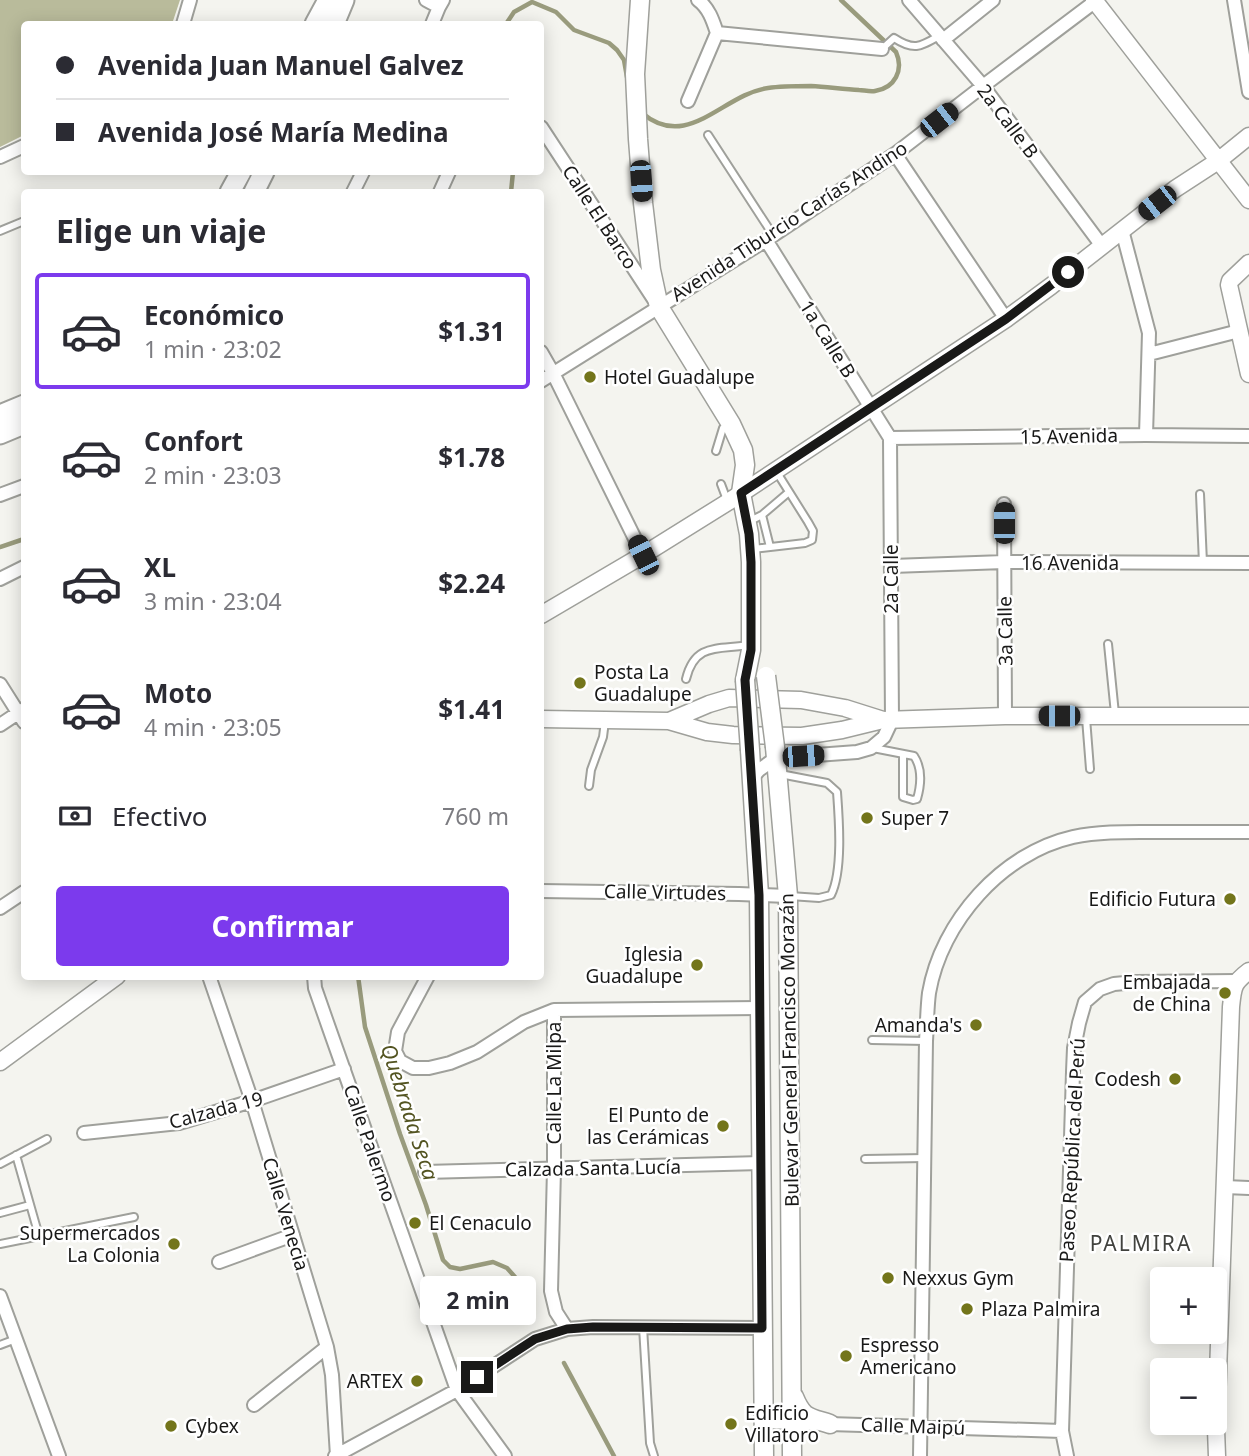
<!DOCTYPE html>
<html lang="es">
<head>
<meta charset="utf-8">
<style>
  body { margin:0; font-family:"Noto Sans",sans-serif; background:#f2f2f3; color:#2b2b33; height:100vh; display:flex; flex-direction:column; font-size:26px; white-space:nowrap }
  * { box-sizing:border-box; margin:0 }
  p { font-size:23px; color:#7c7c81 }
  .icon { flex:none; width:38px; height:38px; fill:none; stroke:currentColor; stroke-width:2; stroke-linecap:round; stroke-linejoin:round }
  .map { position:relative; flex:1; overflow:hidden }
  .details { position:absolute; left:21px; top:189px; width:523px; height:791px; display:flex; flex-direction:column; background:#fff; border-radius:7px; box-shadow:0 4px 18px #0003 }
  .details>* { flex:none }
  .guide { position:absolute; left:21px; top:21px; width:523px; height:154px; border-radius:7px; box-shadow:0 4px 18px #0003; display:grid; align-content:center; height:154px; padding:0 35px; background:#fff }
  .controls { position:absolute; left:1150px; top:1267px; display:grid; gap:14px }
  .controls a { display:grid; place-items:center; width:77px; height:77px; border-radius:7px; background:#fff; box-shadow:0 4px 18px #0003; font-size:35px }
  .end { position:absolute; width:32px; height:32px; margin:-16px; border:9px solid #191918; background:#fff; box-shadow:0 0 0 4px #fff }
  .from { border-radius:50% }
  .bubble { position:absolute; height:49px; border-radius:7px; background:#fff; box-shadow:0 4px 18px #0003; font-size:23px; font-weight:700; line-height:49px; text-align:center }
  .car { position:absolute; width:21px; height:42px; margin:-21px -10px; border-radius:9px; box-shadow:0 0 5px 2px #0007; background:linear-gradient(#222 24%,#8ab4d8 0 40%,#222 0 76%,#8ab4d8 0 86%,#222 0) }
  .guide b { display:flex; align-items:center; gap:24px; height:66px; font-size:26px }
  .guide b+b { border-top:2px solid #e1e1e2 }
  .guide i { width:18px; height:18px; background:#2b2b33 }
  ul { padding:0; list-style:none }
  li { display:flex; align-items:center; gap:21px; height:116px; margin:0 14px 10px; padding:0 21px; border:4px solid transparent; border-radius:7px }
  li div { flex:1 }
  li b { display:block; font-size:26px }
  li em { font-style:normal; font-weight:700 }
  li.selected { border-color:#7c3aed }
  li>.icon { width:63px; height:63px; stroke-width:1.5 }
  h2 { padding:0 35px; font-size:32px; line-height:84px }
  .pay { display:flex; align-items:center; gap:18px; height:77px; padding:0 35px; font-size:26px }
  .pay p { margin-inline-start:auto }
  .primary-button { display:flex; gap:14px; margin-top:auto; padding:14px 35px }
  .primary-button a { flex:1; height:80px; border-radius:7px; background:#7c3aed; color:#fff; font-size:28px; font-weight:700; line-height:80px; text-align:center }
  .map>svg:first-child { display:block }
</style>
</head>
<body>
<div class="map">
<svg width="1249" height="1456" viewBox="0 0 1249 1456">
  <rect width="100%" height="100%" fill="#f4f4ef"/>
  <path fill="#b9bb9b" d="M0,0H180L172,24H24V135L0,147Z"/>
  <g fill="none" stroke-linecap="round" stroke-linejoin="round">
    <path stroke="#999b7d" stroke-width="4.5" d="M506,24L514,12L532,2L556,12L574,30L609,43L617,50L624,60L627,77
      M642,113C688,152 723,94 768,88C781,86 797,86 811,86C827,87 843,89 859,90C863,90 870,92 875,91C895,88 904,70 896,52L841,0
      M511,192L513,172
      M0,547L24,539
      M358,976L365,1027L400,1134L426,1205L443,1260L450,1267L460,1269L493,1262L507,1268L515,1277
      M564,1363L614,1456"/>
    <defs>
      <path id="service" d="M882,49L894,38C914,51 920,47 939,36
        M708,135L773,235
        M0,231L24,221
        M716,451L723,428L728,426
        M721,484L727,500
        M1200,494L1203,563
        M762,515L770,547
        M748,522L762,515L789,492
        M753,549L805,543L812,540L813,531L808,522L776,471
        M1108,644L1115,714
        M686,679C695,642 719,650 749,645
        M1086,718L1090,769
        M873,748L914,756C922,768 921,785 917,799L913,800L903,797V754
        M780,774L827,783L837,792C839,819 843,871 831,895L819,898L790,896
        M589,786L591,770L603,737L605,721
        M872,1040L926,1041
        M16,1155L39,1236
        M865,1159L925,1158
        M0,1164L47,1139
        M0,1213L30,1205
        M0,1244L134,1217
        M643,1327L650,1443L654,1456
        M0,1345L16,1339"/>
      <path id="minor" d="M426,0L439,7L443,0
        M698,0C709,8 713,21 717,33L882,49
        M909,0L983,86L1102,246
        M1234,0L1249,92
        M183,24L190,0
        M432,24L439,7
        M943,40L993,0
        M688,101L717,33
        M541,127L655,301
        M895,154L1006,319
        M0,157L24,146
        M353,192L363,172
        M440,192L449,172
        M1122,230L1149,333L1146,435
        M541,352L553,373L643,555
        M1149,354L1239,331
        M541,381L766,240L895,154L983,86L1097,0
        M890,438L1146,435L1249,436
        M0,495L24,486
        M1004,504L1005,716
        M892,566L1004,562L1249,563
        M0,579L24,567
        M0,684L24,722
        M0,725L24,709
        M752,778L759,770L776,758L857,752L871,748L884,737L892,720L890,438L766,240
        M541,891L739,894L788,896
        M0,908L24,892
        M209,976L252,1101L327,1347L332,1375L337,1456
        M314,976L315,988L329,1028L457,1390L505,1456
        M428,976L398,1032L395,1051L400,1061L413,1068H429L450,1063L477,1052L524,1022L554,1010L760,1008
        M554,1010V1169L551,1291L556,1312L567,1329
        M84,1133L179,1123L252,1101L344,1069
        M425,1172L761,1163
        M1225,1187L1249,1188
        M219,1262L293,1235
        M0,1296L59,1456
        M254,1405L327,1347
        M763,1422L1062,1431
        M335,1456L457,1390L535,1339L567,1329L593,1327L762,1328
        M920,1456L926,1041C927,1026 927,1009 929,993C941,922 1002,853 1073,837C1101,831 1130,832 1158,832C1189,832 1219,832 1249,832
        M1067,1456L1062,1431L1073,1072L1074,1048L1079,1023L1085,1002L1100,989L1114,984L1136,982L1236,981"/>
      <path id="tertiary" d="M1094,0L1249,200
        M1249,263L1230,281L1229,285L1249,374
        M541,615L643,555L728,502L1006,319L1051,286L1175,189L1218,161L1249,136
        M541,719L669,721L707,732L733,735L802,736L842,730L883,720L1005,716H1249
        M669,721L709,704L729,698L801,700L845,708L883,720
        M0,1062L117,976
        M1217,1456L1216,1429L1231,1007C1233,987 1233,983 1249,971"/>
      <path id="secondary" d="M640,0L635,74L638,139L643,203L651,270L659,307L731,424L743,450L745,465L741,493L749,534L751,562V650L745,680
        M775,747L788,896L792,1456
        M750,750L759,895L764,1456
        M794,1397C803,1419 809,1417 830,1424"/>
      <path id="primary" d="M315,24L328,0
        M334,24L344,0
        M230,192L241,172
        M254,192L264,172
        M0,415L24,405
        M0,434L24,424"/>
    </defs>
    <use href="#service" stroke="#9fa09b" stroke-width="10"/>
    <use href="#minor" stroke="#9fa09b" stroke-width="16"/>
    <use href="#tertiary" stroke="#9fa09b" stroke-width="19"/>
    <use href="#secondary" stroke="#9fa09b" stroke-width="21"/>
    <use href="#primary" stroke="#9fa09b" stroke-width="23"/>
    <use href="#service" stroke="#fff" stroke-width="6"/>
    <use href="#minor" stroke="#fff" stroke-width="12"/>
    <use href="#tertiary" stroke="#fff" stroke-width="16"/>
    <use href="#secondary" stroke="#fff" stroke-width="18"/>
    <use href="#primary" stroke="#fff" stroke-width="19"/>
    <defs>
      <path id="secondary-bridge" d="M766,676L775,747
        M745,680L750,750"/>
    </defs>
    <use href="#secondary-bridge" stroke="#9fa09b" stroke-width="21" stroke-linecap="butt"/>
    <use href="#secondary-bridge" stroke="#fff" stroke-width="18"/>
  </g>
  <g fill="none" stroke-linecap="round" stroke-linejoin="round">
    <path stroke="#191918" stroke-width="9" d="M477,1377L535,1339L567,1329L593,1327L762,1328L759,895L745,680L751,650V562L749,534L741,493L1006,319L1068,272"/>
  </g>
  <g fill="#73751b" stroke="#fff" stroke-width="2.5">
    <circle cx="590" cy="377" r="7"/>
    <circle cx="580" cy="683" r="7"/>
    <circle cx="867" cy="818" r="7"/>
    <circle cx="1230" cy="899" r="7"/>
    <circle cx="697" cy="965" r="7"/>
    <circle cx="1225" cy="993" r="7"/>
    <circle cx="976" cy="1025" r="7"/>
    <circle cx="1175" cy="1079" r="7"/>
    <circle cx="723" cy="1126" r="7"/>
    <circle cx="415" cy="1223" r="7"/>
    <circle cx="174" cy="1244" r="7"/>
    <circle cx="888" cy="1278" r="7"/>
    <circle cx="967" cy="1309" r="7"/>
    <circle cx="846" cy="1356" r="7"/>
    <circle cx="417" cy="1381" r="7"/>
    <circle cx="731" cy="1424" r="7"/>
    <circle cx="171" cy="1426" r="7"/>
  </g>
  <g text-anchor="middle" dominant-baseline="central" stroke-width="5" stroke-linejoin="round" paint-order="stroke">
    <g font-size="19" fill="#191918" stroke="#fff">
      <text transform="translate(1008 121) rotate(53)">2a Calle B</text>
      <text transform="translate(600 217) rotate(57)">Calle El Barco</text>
      <text transform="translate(789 221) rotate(-33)">Avenida Tiburcio Carías Andino</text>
      <text transform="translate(828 339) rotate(58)">1a Calle B</text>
      <text transform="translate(1069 436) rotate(-1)">15 Avenida</text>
      <text x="1070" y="563">16 Avenida</text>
      <text transform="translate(891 579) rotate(-90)">2a Calle</text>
      <text transform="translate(1005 631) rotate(-91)">3a Calle</text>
      <text transform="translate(665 892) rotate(1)">Calle Virtudes</text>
      <text transform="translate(789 1050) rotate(-91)">Bulevar General Francisco Morazán</text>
      <text transform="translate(554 1083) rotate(-90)">Calle La Milpa</text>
      <text transform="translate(216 1110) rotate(-15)">Calzada 19</text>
      <text transform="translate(370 1143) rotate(71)">Calle Palermo</text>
      <text transform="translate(1072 1150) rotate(-87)">Paseo República del Perú</text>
      <text transform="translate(593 1168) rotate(-1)">Calzada Santa Lucía</text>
      <text transform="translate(286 1214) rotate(73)">Calle Venecia</text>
      <text transform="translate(913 1426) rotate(2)">Calle Maipú</text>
    </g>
    <g font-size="19" fill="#191918" stroke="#fff" text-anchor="start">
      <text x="604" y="377">Hotel Guadalupe</text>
      <text x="594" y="672">Posta La<tspan x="594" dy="22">Guadalupe</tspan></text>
      <text x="881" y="818">Super 7</text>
      <text x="1216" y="899" text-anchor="end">Edificio Futura</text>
      <text x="683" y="954" text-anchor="end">Iglesia<tspan x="683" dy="22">Guadalupe</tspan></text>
      <text x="1211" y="982" text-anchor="end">Embajada<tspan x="1211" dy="22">de China</tspan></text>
      <text x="962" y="1025" text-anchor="end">Amanda's</text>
      <text x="1161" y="1079" text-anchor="end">Codesh</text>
      <text x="709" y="1115" text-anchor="end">El Punto de<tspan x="709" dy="22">las Cerámicas</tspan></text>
      <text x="429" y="1223">El Cenaculo</text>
      <text x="160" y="1233" text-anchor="end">Supermercados<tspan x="160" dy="22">La Colonia</tspan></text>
      <text x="902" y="1278">Nexxus Gym</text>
      <text x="981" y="1309">Plaza Palmira</text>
      <text x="860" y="1345">Espresso<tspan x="860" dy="22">Americano</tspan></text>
      <text x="403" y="1381" text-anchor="end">ARTEX</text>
      <text x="745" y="1413">Edificio<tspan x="745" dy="22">Villatoro</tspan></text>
      <text x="185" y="1426">Cybex</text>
    </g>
    <g font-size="21" font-style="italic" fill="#535421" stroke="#fff">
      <text transform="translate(410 1112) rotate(72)">Quebrada Seca</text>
    </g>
    <g font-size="21" letter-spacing="2" fill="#41423e" stroke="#fff">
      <text x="1141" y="1243">PALMIRA</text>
    </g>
  </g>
</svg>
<div class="controls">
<a>+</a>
<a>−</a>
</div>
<i class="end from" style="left:1068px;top:272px"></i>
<i class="end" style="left:477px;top:1377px"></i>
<div class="bubble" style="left:420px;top:1276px;width:116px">2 min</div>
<i class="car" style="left:939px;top:120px;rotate:52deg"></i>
<i class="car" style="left:641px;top:181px;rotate:176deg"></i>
<i class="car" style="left:1157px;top:203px;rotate:232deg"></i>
<i class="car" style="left:1004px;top:523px;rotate:0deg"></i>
<i class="car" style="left:643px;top:555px;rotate:334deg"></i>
<i class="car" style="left:1059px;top:716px;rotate:270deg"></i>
<i class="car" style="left:803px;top:756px;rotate:86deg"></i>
<div class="guide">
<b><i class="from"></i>Avenida Juan Manuel Galvez</b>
<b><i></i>Avenida José María Medina</b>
</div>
<section class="details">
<h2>Elige un viaje</h2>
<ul>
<li class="selected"><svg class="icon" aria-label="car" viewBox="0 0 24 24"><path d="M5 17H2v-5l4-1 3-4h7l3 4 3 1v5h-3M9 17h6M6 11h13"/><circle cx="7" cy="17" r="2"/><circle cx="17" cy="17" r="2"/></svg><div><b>Económico</b><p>1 min · 23:02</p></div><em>$1.31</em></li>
<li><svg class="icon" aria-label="car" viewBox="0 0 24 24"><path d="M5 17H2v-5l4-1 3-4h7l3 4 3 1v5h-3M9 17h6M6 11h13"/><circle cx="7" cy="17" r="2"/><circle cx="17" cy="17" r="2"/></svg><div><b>Confort</b><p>2 min · 23:03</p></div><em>$1.78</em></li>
<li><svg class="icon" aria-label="car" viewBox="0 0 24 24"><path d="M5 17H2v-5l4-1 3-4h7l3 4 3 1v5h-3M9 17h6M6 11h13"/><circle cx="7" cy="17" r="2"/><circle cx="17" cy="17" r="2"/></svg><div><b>XL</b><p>3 min · 23:04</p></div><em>$2.24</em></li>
<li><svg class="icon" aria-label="car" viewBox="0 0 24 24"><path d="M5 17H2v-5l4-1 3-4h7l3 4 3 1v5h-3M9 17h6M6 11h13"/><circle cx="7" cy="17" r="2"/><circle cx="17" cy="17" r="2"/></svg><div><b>Moto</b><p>4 min · 23:05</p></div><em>$1.41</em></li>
</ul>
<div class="pay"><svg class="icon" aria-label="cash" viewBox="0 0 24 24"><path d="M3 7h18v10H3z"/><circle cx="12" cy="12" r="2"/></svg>Efectivo<p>760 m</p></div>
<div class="primary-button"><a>Confirmar</a></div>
</section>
</div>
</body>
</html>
